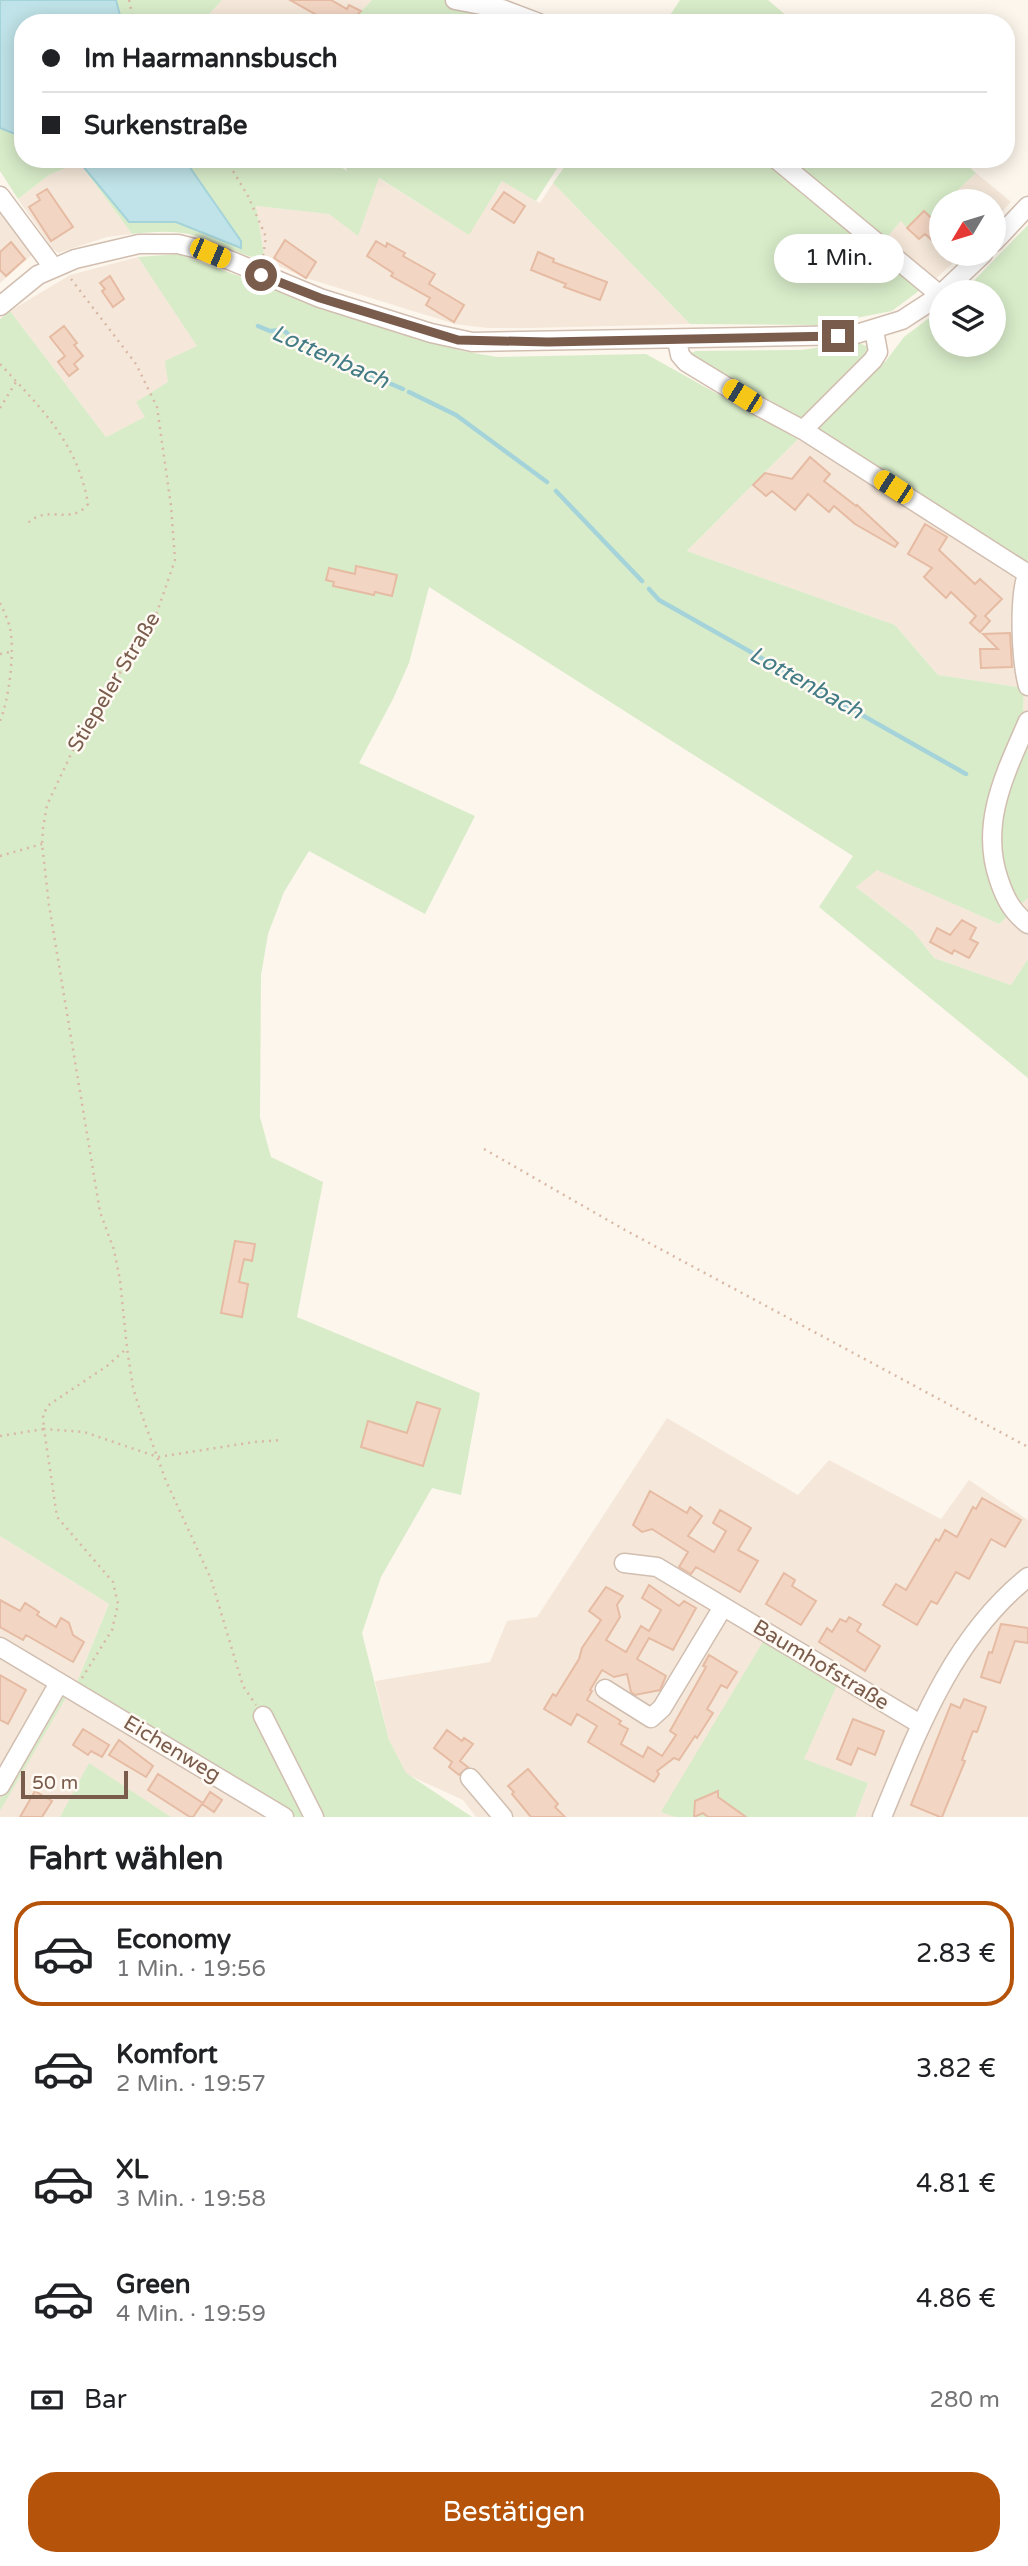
<!DOCTYPE html>
<html lang="de">
<head>
<meta charset="utf-8">
<style>
  body { margin:0; font-family:"Varela Round",sans-serif; background:#f6f6f6; color:#202124; height:100vh; display:flex; flex-direction:column; font-size:26px; white-space:nowrap }
  * { box-sizing:border-box; margin:0 }
  p { font-size:23px; color:#757577 }
  .icon { flex:none; width:38px; height:38px; fill:none; stroke:currentColor; stroke-width:2; stroke-linecap:round; stroke-linejoin:round }
  .map { position:relative; height:1817px; overflow:hidden }
  .panel { display:flex; flex-direction:column; background:#fff; flex:1 }
  .panel>* { flex:none }
  .top-card { position:absolute; left:14px; top:14px; width:1001px; height:154px; border-radius:28px; box-shadow:0 4px 18px #0003; display:grid; align-content:center; height:154px; padding:0 28px; background:#fff }
  .needle { width:46px; rotate:232deg }
  .tools { position:absolute; left:929px; top:189px; display:grid; gap:14px }
  .tools a { display:grid; place-items:center; width:77px; height:77px; border-radius:50%; background:#fff; box-shadow:0 4px 18px #0003; font-size:35px }
  .scale { position:absolute; left:21px; bottom:18px; width:107px; box-sizing:border-box; padding-left:7px; border:4px solid #7a5c4d; border-top:0; font-size:19px; line-height:24px; white-space:nowrap; color:#7a5c4d; -webkit-text-stroke:5px #fffaf3; paint-order:stroke }
  .end { position:absolute; width:32px; height:32px; margin:-16px; border:9px solid #7a5c4d; background:#fff; box-shadow:0 0 0 4px #fff }
  .from { border-radius:50% }
  .bubble { position:absolute; height:49px; border-radius:24px; background:#fff; box-shadow:0 4px 18px #0003; font-size:23px; font-weight:600; line-height:49px; text-align:center }
  .car { position:absolute; width:21px; height:42px; margin:-21px -10px; border-radius:9px; box-shadow:0 0 5px 2px #0007; background:linear-gradient(#f5c518 24%,#345 0 40%,#f5c518 0 76%,#345 0 86%,#f5c518 0) }
  .top-card b { display:flex; align-items:center; gap:24px; height:66px; font-size:26px }
  .top-card b+b { border-top:2px solid #e0e0e0 }
  .top-card i { width:18px; height:18px; background:#202124 }
  ul { padding:0; list-style:none }
  li { display:flex; align-items:center; gap:21px; height:105px; margin:0 14px 10px; padding:0 14px; border:4px solid transparent; border-radius:28px }
  li div { flex:1 }
  li b { display:block; font-size:26px }
  li em { font-style:normal; font-weight:600 }
  li.current { border-color:#b45309 }
  li>.icon { width:63px; height:63px; stroke-width:1.5 }
  h2 { padding:0 28px; font-size:32px; line-height:84px }
  .pay { display:flex; align-items:center; gap:18px; height:77px; padding:0 28px; font-size:26px }
  .pay p { margin-inline-start:auto }
  .primary-button { display:flex; gap:14px; margin-top:auto; padding:14px 28px }
  .primary-button a { flex:1; height:80px; border-radius:28px; background:#b45309; color:#fff; font-size:28px; font-weight:600; line-height:80px; text-align:center }
  .map>svg:first-child { display:block }
</style>
</head>
<body>
<div class="map">
<svg width="1028" height="1817" viewBox="0 0 1028 1817">
  <rect width="100%" height="100%" fill="#fdf6ec"/>
  <path fill="#f5e8da" d="M222,0H372L350,23H201Z
    M79,162L132,234L107,237L58,253L52,248L18,199L49,175Z
    M976,173L1011,202L994,220V201H946Z
    M378,178L468,234L503,180L540,203L553,183L690,324L532,328H487L455,324L306,278L265,260L256,206L330,214Z
    M941,206L942,254H963L932,282L882,243L901,221L922,224Z
    M0,210L32,255L0,283Z
    M138,257L198,346L168,382L146,417L106,437L10,311L70,275Z
    M798,439L1014,577L1028,560V717L1023,713L1024,688L938,675L895,625L687,551Z
    M876,869L999,924L1028,898V959L1011,985L934,958L913,931L856,887Z
    M667,1418L798,1495L829,1460L941,1519L969,1480L1028,1520V1817H855L868,1783L803,1759L661,1811L675,1817H476L463,1800L406,1774L389,1740L375,1681L490,1662L507,1621L537,1617Z
    M0,1536L109,1604L75,1687L251,1793L296,1817H171L89,1764L60,1817H0Z"/>
  <path fill="#d8ecc9" d="M0,0H222L201,23H23V159H328L347,171L344,159H563L536,201L502,181L469,235L379,178L358,236L329,214L256,206L265,260C239,256 218,241 193,235C173,230 152,232 132,234L79,162L49,175L18,199L0,171Z
    M372,0H451L538,23H350Z
    M680,0H768L795,23H665Z
    M570,159H771L924,287L892,311L819,325L690,324L553,183Z
    M782,159H960L976,173L946,201H942L941,206L922,225L916,219L907,228L901,221L882,243Z
    M1028,225V560L1014,577L801,423L689,354L696,351L801,350L856,342L869,347L885,362L904,337L941,309L942,345H994V292H963Z
    M178,254L365,322L462,351L497,357L646,354L798,439L687,551L895,625L938,675L1024,688L1023,713L1028,717V898L999,924L877,870L856,887L913,931L934,958L1011,985L1028,959V1078L819,907L853,856L429,587L409,663L393,699L359,763L475,816L425,914L309,851L284,892L268,934L261,975L260,1117L271,1157L323,1182L297,1317L480,1393L461,1495L432,1488L381,1577L362,1633L389,1740L406,1773L472,1817H296L251,1793L75,1687L109,1604L0,1536V319L10,311L106,437L145,417L136,402L168,382L165,361L197,346L138,257Z
    M764,1640L837,1685L804,1759L868,1783L855,1817H675L661,1812Z
    M63,1693L68,1694L0,1811V1799Z
    M89,1763L171,1817H60Z"/>
  <path fill="#bfe3e8" stroke="#a5d3da" stroke-width="2" d="M0,0H116L122,23H23V137L0,128Z
    M77,159H184L241,241V248L176,222H129Z"/>
  <g fill="none" stroke-linecap="round" stroke-linejoin="round">
    <path stroke="#a5d3da" stroke-width="4.5" d="M258,326L270,331L281,330L286,332L291,338L311,343L318,353L348,360L353,368L403,389
      M409,392L456,415L547,482
      M556,491L642,581
      M649,589L659,600L966,774"/>
  </g>
  <path fill="#f3d5c3" stroke="#e6bba3" stroke-width="2" d="M290,0H331L347,9L349,5L361,11L349,23H331Z
    M47,189L73,227L51,241L29,207L40,200L37,195Z
    M504,192L525,206L514,223L492,209Z
    M924,211L942,228V249L925,234L919,239L907,228Z
    M285,240L316,262L306,278L274,258Z
    M376,241L386,247L387,243L405,253L403,256L435,274L429,284L464,305L454,322L426,305L430,298L391,276L393,273L367,256Z
    M11,242L25,259L6,276L0,270V252Z
    M538,252L554,259L553,262L607,282L600,300L564,287L566,284L531,270Z
    M110,276L124,299L113,307L102,291L105,289L100,283Z
    M64,326L77,343L74,345L83,356L74,364L78,369L69,376L58,362L65,356L50,337Z
    M810,457L830,474L824,481L856,506L857,505L898,543L895,547L855,524L834,506L829,512L808,494L795,510L772,491L766,496L753,485L765,473L792,479Z
    M925,524L947,537L939,550L975,584L980,579L1002,599L985,616L990,621L980,632L970,623L976,616L951,592L946,598L924,577L932,568L908,554Z
    M356,566L397,575L392,596L375,592L374,595L333,586L334,582L326,580L329,568L355,574Z
    M1010,633L1012,667L981,668L980,649H998L983,634Z
    M962,920L976,928L970,939L978,943L969,958L954,950L952,954L930,942L937,928L950,935Z
    M235,1241L255,1244L252,1261L244,1259L239,1282L248,1284L242,1317L221,1313Z
    M417,1402L440,1409L423,1466L361,1447L368,1421L407,1433Z
    M650,1491L687,1513L690,1507L702,1516L688,1536L714,1552L726,1531L713,1523L720,1510L751,1528L738,1550L758,1561L740,1592L696,1567L691,1574L679,1567L688,1552L652,1529L642,1532L633,1525Z
    M982,1498L1021,1520L1005,1547L991,1539L969,1579L956,1572L937,1604L931,1601L917,1625L883,1605L896,1584L906,1590L936,1539L939,1541L945,1530L957,1537L973,1507L976,1509Z
    M784,1573L795,1580L792,1586L816,1601L801,1625L766,1604Z
    M649,1585L679,1606L684,1601L696,1608L673,1650L649,1638L637,1659L666,1676L660,1690L635,1695L631,1692L627,1674L614,1677L602,1670L590,1690L592,1691L587,1700L621,1721L619,1724L628,1729L621,1744L643,1757L648,1747L662,1756L676,1735L670,1731L706,1667L703,1666L709,1655L737,1672L727,1688L721,1685L713,1699L707,1709L713,1713L697,1738L695,1736L679,1760L674,1758L657,1771L659,1774L654,1782L588,1742L597,1726L577,1714L571,1725L544,1709L553,1694L556,1696L579,1659L582,1648L601,1620L589,1611L606,1587L623,1596L617,1605L620,1617L606,1640L626,1652L641,1626L649,1631L661,1610L642,1598Z
    M0,1600L20,1611L25,1603L39,1612L37,1615L56,1627L61,1618L69,1623L73,1635L84,1642L73,1662L26,1635L23,1640L0,1627Z
    M849,1617L861,1624L857,1631L880,1646L865,1671L819,1642L827,1628L832,1632L840,1619L846,1622Z
    M1001,1624L1028,1628V1643L1015,1641L1000,1683L981,1677L989,1652L992,1653Z
    M0,1675L26,1690L8,1724L0,1720Z
    M964,1699L986,1707L977,1732L973,1731L962,1760L965,1761L942,1817H940L911,1805L951,1704L960,1708Z
    M853,1719L884,1731L875,1755L858,1748L851,1765L837,1759Z
    M83,1729L109,1745L102,1757L91,1751L88,1755L73,1745Z
    M447,1730L462,1741L464,1738L473,1744L460,1761L468,1767L459,1775L449,1767L452,1762L434,1748Z
    M119,1740L153,1766L146,1777L109,1755Z
    M528,1769L558,1804L555,1807L565,1817H531L512,1794L514,1792L508,1786Z
    M158,1774L203,1803L210,1792L222,1800L214,1812L202,1804L193,1817H190L148,1790Z
    M35,1791L52,1801L42,1817H20Z
    M718,1791V1797L746,1817H708L703,1813L694,1817L695,1801Z"/>
  <g fill="none" stroke-linecap="round" stroke-linejoin="round">
    <defs>
      <path id="minor" d="M455,0L502,9L539,23
        M776,159L940,295
        M0,196L53,267
        M994,242L1028,206
        M943,292L983,254
        M0,306L38,275L75,259L139,244H178L210,252L320,298L431,333L472,342L853,335L902,320L942,294
        M677,340L680,355L686,362L760,407L803,430L1028,574
        M803,430L873,360L878,352L874,330
        M1028,572C1018,596 1021,661 1028,686
        M1028,721C1006,772 979,823 999,880C1005,898 1012,912 1028,924
        M624,1563L657,1567L920,1724
        M0,1647L284,1817
        M605,1689L651,1718L662,1708L723,1607
        M263,1716L314,1817
        M470,1778L503,1817
        M0,1786L59,1683
        M882,1817C918,1730 952,1638 1028,1577"/>
    </defs>
    <use href="#minor" stroke="#d1beb0" stroke-width="21"/>
    <path stroke="#d9b8a5" stroke-width="2.5" stroke-dasharray="2 5" stroke-linecap="butt" d="M129,0L134,23
      M226,159L248,196L266,237L263,257
      M71,279L136,364L157,407L171,506L175,560L155,618L80,735L47,805L43,828L42,844L49,905L100,1212L114,1250L120,1280L127,1348L133,1388L140,1410L166,1481L211,1579L243,1686L256,1705
      M0,364C40,407 78,443 88,504C70,527 47,502 26,525
      M0,408L16,382
      M0,603C4,611 8,620 10,628C15,651 9,700 0,721
      M0,654L10,652
      M0,856L42,844
      M484,1149L625,1230L1028,1447
      M0,1436L44,1429L43,1414L50,1404L107,1366L127,1348
      M82,1678L112,1630L118,1604L113,1582L57,1517L44,1429L84,1432L158,1457L254,1442L283,1440"/>
    <use href="#minor" stroke="#fff" stroke-width="18"/>
  </g>
  <g fill="none" stroke-linecap="round" stroke-linejoin="round">
    <path stroke="#7a5c4d" stroke-width="9" d="M261,275L320,298L458,340L548,342L838,336"/>
  </g>
  <g text-anchor="middle" dominant-baseline="central" stroke-width="5" stroke-linejoin="round" paint-order="stroke">
    <g font-size="21" fill="#7a5c4d" stroke="#fffaf3">
      <text transform="translate(114 682) rotate(-59)">Stiepeler Straße</text>
      <text transform="translate(821 1665) rotate(31)">Baumhofstraße</text>
      <text transform="translate(172 1749) rotate(31)">Eichenweg</text>
    </g>
    <g font-size="23" font-style="italic" fill="#437c86" stroke="#fffaf3">
      <text transform="translate(330 357) rotate(24)">Lottenbach</text>
      <text transform="translate(806 683) rotate(29)">Lottenbach</text>
    </g>
  </g>
</svg>
<div class="tools">
<a><svg class="needle" viewBox="-14 -14 28 28"><path d="M0-13l5 13h-10z" fill="#e53935"/><path d="M0 13l5-13h-10z" fill="#757577"/></svg></a>
<a><svg class="icon" aria-label="layers" viewBox="0 0 24 24"><path d="M12 4l9 5-9 5-9-5zM3 14l9 5 9-5"/></svg></a>
</div>
<div class="scale">50 m</div>
<i class="end from" style="left:261px;top:275px"></i>
<i class="end" style="left:838px;top:336px"></i>
<div class="bubble" style="left:774px;top:234px;width:130px">1 Min.</div>
<i class="car" style="left:210px;top:253px;rotate:113deg"></i>
<i class="car" style="left:742px;top:396px;rotate:302deg"></i>
<i class="car" style="left:893px;top:487px;rotate:303deg"></i>
<div class="top-card">
<b><i class="from"></i>Im Haarmannsbusch</b>
<b><i></i>Surkenstraße</b>
</div>
</div>
<section class="panel">
<h2>Fahrt wählen</h2>
<ul>
<li class="current"><svg class="icon" aria-label="car" viewBox="0 0 24 24"><path d="M5 17H2v-5l4-1 3-4h7l3 4 3 1v5h-3M9 17h6M6 11h13"/><circle cx="7" cy="17" r="2"/><circle cx="17" cy="17" r="2"/></svg><div><b>Economy</b><p>1 Min. · 19:56</p></div><em>2.83 €</em></li>
<li><svg class="icon" aria-label="car" viewBox="0 0 24 24"><path d="M5 17H2v-5l4-1 3-4h7l3 4 3 1v5h-3M9 17h6M6 11h13"/><circle cx="7" cy="17" r="2"/><circle cx="17" cy="17" r="2"/></svg><div><b>Komfort</b><p>2 Min. · 19:57</p></div><em>3.82 €</em></li>
<li><svg class="icon" aria-label="car" viewBox="0 0 24 24"><path d="M5 17H2v-5l4-1 3-4h7l3 4 3 1v5h-3M9 17h6M6 11h13"/><circle cx="7" cy="17" r="2"/><circle cx="17" cy="17" r="2"/></svg><div><b>XL</b><p>3 Min. · 19:58</p></div><em>4.81 €</em></li>
<li><svg class="icon" aria-label="car" viewBox="0 0 24 24"><path d="M5 17H2v-5l4-1 3-4h7l3 4 3 1v5h-3M9 17h6M6 11h13"/><circle cx="7" cy="17" r="2"/><circle cx="17" cy="17" r="2"/></svg><div><b>Green</b><p>4 Min. · 19:59</p></div><em>4.86 €</em></li>
</ul>
<div class="pay"><svg class="icon" aria-label="cash" viewBox="0 0 24 24"><path d="M3 7h18v10H3z"/><circle cx="12" cy="12" r="2"/></svg>Bar<p>280 m</p></div>
<div class="primary-button"><a>Bestätigen</a></div>
</section>
</body>
</html>
